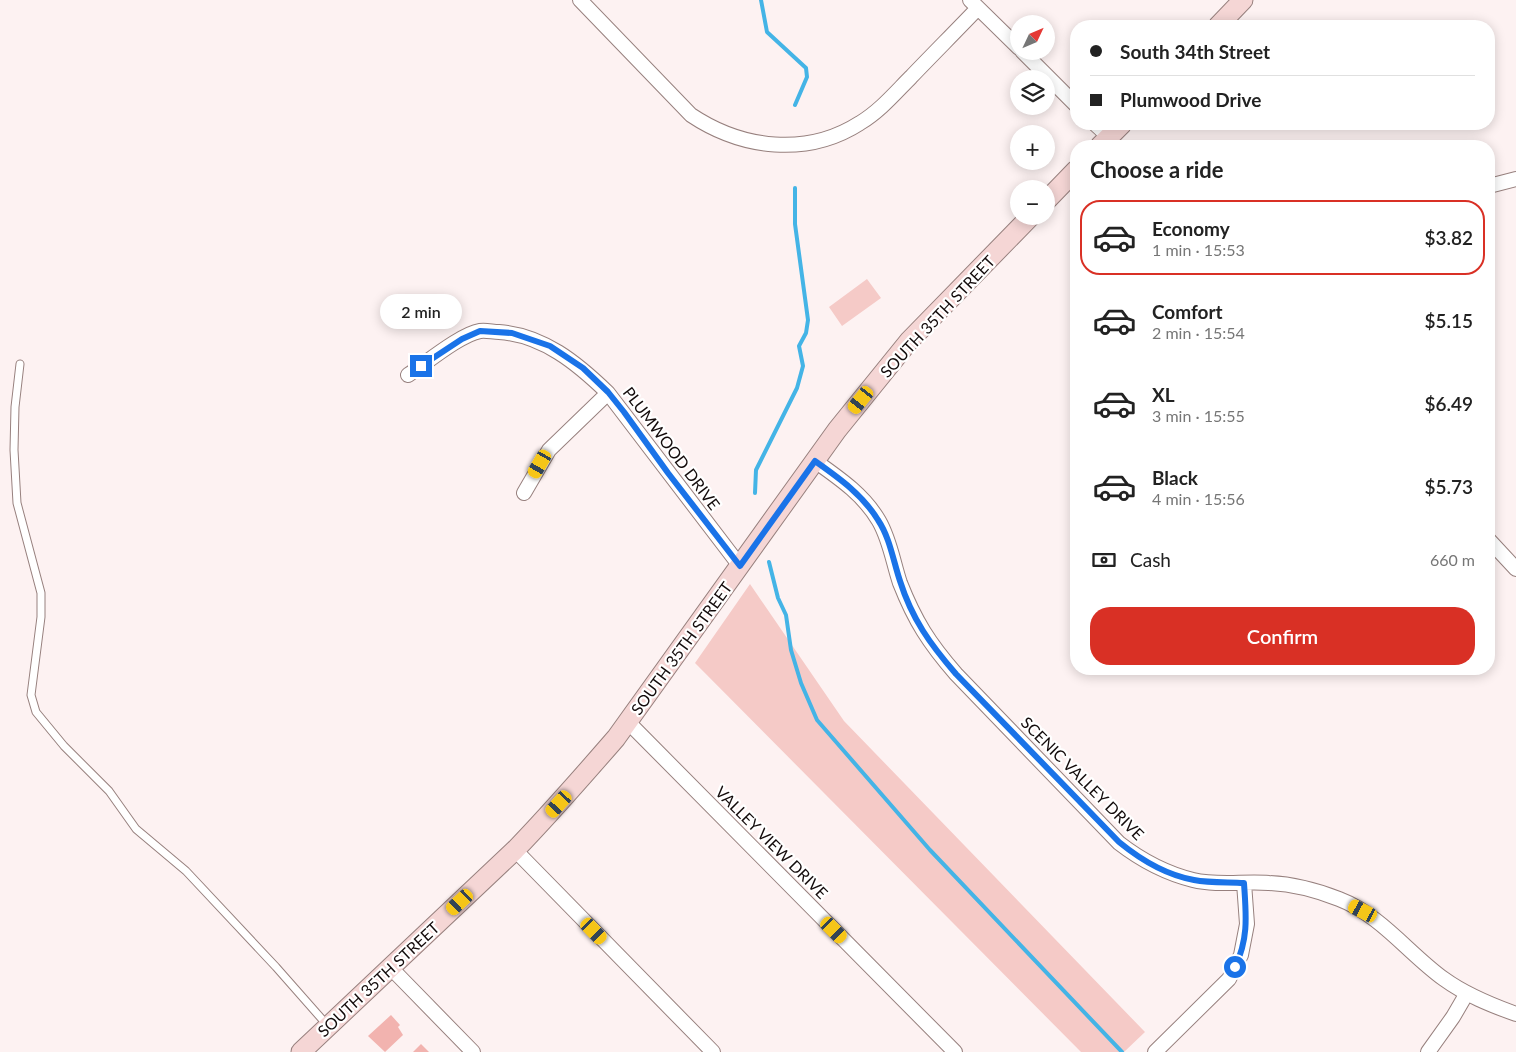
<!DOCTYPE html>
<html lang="en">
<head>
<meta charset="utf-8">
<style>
  body { margin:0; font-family:Lato,sans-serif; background:#f6f6f6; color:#222; height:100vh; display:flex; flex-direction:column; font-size:19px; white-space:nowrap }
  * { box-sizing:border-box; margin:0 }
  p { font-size:16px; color:#767676 }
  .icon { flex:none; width:28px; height:28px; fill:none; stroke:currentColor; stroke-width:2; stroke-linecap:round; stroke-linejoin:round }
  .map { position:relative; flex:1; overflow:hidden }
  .side { position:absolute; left:1070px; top:140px; width:425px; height:535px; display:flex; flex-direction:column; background:#fff; border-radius:20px; box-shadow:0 2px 12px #0003 }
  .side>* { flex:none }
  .top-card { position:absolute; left:1070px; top:20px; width:425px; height:110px; border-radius:20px; box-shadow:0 2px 12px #0003; display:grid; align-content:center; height:110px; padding:0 20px; background:#fff }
  .needle { width:32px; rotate:46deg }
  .tools { position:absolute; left:1010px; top:15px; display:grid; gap:10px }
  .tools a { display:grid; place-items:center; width:45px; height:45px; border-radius:50%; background:#fff; box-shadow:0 2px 12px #0003; font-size:25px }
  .end { position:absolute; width:22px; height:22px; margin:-11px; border:6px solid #1a73e8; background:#fff; box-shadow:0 0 0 2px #fff }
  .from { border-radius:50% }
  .bubble { position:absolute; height:35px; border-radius:18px; background:#fff; box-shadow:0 2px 12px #0003; font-size:16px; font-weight:600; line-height:35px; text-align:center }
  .car { position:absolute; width:15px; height:30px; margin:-15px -8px; border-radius:6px; box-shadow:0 0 4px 1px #0007; background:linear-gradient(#f5c518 24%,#345 0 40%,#f5c518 0 76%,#345 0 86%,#f5c518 0) }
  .top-card b { display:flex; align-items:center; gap:18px; height:48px; font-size:19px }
  .top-card b+b { border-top:1px solid #e0e0e0 }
  .top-card i { width:12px; height:12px; background:#222 }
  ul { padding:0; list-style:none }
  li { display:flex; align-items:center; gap:15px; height:75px; margin:0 10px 8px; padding:0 10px; border:2px solid transparent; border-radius:20px }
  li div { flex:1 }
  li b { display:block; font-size:19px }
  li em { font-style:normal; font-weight:600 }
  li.on { border-color:#d93025 }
  li>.icon { width:45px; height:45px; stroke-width:1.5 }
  h2 { padding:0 20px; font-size:22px; line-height:60px }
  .pay { display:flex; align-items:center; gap:12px; height:55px; padding:0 20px; font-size:19px }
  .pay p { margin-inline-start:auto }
  .action { display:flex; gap:10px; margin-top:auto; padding:10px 20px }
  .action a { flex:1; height:58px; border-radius:20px; background:#d93025; color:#fff; font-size:20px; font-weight:600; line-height:58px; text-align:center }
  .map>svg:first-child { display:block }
</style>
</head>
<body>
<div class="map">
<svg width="1516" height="1052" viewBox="0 0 1516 1052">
  <rect width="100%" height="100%" fill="#fdf2f2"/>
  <path fill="#f5cac7" d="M867,279L881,298L842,326L829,307Z
    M750,584L844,721L1145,1032L1124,1052H1081L695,663Z"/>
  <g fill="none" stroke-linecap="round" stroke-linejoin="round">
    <path stroke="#44b4e6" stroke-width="4" d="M761,0L767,32L806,68L807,77L795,105
      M755,493L756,470L797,388L803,366L799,346L806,333L808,320L795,224V188
      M769,562L778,598L786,615L791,650L801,683L817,720L930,850L1122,1052"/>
  </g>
  <path fill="#f2b3af" d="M391,1015L400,1025L398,1027L403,1035L385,1052L368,1036Z
    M421,1044L429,1052H413Z"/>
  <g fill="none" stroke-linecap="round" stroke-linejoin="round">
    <defs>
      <path id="lane" d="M20,364L15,407L14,450L17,503L41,593V617L31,695L36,712L64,746L109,791L136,829L186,871L276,967L328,1026"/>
      <path id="street" d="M580,0L691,115C742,149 807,157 860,123C880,111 895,93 911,77C933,54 956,31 978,8
        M970,0L1019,48
        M1022,51L1076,105
        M1095,124L1109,137
        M1489,186L1516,179
        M408,375C425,364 461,334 480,331C486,330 493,332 499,332C543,335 577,363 608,393L740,566
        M815,461C839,478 864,495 879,521C890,540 893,562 900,583C915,621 929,643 956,674L1119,843C1141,860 1165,873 1193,880C1217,886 1244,881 1269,883C1293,884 1316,890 1339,899C1381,915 1409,954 1444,979C1466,995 1491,1005 1516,1014
        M524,493L549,450L608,393
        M1489,540L1516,569
        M628,722L955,1052
        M515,850L713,1052
        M390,967L473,1052
        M1155,1052L1229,979L1241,955L1247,924L1244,883
        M1428,1052L1453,1017L1467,993"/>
      <path id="secondary" d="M1218,26L1243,0
        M1100,146L1122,124
        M1046,201L1076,170
        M301,1052L515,850C550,814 583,776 616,738L837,430L909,341L1031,216"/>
    </defs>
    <use href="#lane" stroke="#97807e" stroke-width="9"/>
    <use href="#street" stroke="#97807e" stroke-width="16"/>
    <use href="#secondary" stroke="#97807e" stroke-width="21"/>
    <use href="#lane" stroke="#fff" stroke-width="7"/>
    <use href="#street" stroke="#fff" stroke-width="14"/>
    <use href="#secondary" stroke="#f5d6d5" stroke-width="19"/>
  </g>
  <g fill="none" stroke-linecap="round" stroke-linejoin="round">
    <path stroke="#1a73e8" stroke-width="6" d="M421,366L462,339L480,331L512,333L550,346L583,368L608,392L624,412L668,473L740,566L815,461C839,478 862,494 878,520C890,538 893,560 900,581C912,619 930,644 956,674L1119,842C1141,860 1166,875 1194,880C1210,883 1228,882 1244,883C1246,914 1249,938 1235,967"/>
  </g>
  <g text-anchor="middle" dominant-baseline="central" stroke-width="4.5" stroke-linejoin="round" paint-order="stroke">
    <g font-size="16" fill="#130b0b" stroke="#fff">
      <text transform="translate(937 316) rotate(-47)">SOUTH 35TH STREET</text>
      <text transform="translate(672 448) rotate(53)">PLUMWOOD DRIVE</text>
      <text transform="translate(681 648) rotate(-54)">SOUTH 35TH STREET</text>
      <text transform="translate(1083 778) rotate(45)">SCENIC VALLEY DRIVE</text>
      <text transform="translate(772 842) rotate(45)">VALLEY VIEW DRIVE</text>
      <text transform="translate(378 979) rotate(-43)">SOUTH 35TH STREET</text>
    </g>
  </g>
</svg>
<div class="tools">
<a><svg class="needle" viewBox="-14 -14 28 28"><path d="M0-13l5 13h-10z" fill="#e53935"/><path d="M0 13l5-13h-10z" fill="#767676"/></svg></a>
<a><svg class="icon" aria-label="layers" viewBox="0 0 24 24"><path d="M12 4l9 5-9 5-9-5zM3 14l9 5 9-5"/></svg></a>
<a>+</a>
<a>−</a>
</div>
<i class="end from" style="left:1235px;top:967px"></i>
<i class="end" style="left:421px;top:366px"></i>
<div class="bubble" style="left:380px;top:294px;width:82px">2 min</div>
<i class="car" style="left:861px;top:400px;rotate:219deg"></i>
<i class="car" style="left:540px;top:464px;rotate:210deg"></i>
<i class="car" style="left:559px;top:804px;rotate:222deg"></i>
<i class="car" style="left:460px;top:902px;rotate:227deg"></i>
<i class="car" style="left:1363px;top:911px;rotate:298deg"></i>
<i class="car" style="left:834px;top:930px;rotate:135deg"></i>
<i class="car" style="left:594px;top:931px;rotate:136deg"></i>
<div class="top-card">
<b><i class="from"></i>South 34th Street</b>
<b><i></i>Plumwood Drive</b>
</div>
<section class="side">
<h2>Choose a ride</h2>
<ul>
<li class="on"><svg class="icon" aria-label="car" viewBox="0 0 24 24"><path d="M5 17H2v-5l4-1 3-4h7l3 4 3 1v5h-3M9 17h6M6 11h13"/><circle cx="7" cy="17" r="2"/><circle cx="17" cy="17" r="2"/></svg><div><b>Economy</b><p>1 min · 15:53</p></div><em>$3.82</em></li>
<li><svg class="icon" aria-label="car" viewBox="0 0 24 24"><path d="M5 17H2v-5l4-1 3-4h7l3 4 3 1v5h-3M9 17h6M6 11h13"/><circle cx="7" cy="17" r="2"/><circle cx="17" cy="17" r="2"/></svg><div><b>Comfort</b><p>2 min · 15:54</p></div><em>$5.15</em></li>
<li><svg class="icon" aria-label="car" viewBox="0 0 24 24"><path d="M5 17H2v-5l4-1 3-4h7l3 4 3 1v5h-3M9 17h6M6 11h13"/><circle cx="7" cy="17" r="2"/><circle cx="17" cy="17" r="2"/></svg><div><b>XL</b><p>3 min · 15:55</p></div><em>$6.49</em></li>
<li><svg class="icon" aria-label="car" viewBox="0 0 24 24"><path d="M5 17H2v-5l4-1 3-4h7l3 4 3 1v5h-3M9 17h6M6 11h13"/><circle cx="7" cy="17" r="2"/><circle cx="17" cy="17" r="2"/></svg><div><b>Black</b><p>4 min · 15:56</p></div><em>$5.73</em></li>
</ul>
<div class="pay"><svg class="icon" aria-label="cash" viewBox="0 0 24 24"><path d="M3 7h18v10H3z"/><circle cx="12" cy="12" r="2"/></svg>Cash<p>660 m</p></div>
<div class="action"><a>Confirm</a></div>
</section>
</div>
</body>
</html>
